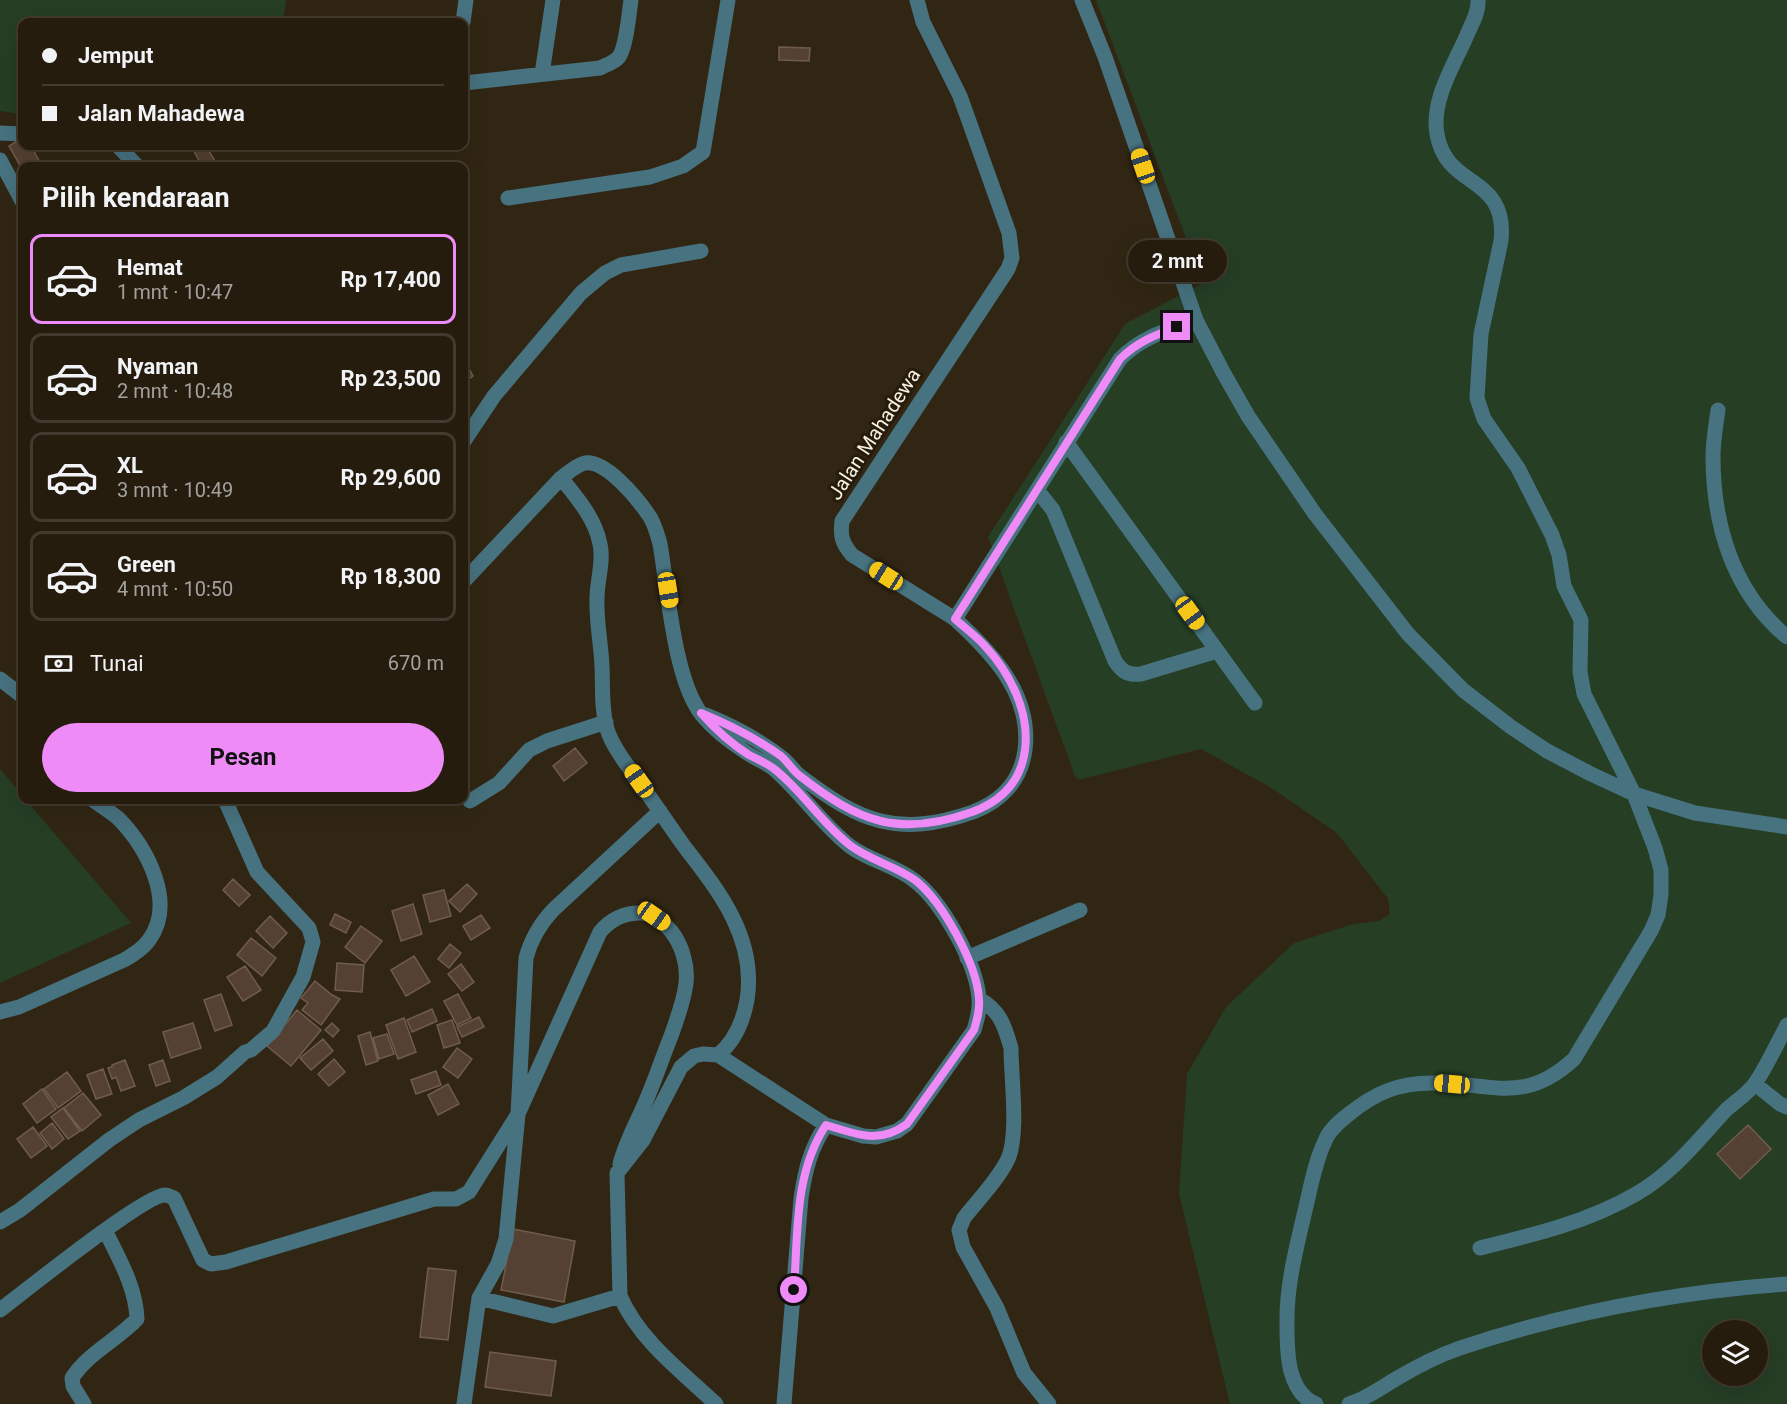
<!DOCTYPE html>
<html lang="id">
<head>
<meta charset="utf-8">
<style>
  body { margin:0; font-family:Roboto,sans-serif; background:#2d2517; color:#f1f3f6; height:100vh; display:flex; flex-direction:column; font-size:22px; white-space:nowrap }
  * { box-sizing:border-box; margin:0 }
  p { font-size:20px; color:#a3a19e }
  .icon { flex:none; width:33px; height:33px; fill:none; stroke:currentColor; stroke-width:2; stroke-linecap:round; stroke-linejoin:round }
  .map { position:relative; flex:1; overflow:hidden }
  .details { position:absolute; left:18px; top:162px; width:450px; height:642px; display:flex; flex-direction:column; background:#251c0e; border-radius:12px; box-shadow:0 6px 24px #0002,0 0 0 2px #423a2e }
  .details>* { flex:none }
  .top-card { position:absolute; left:18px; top:18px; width:450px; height:132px; border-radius:12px; box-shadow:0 6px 24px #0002,0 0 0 2px #423a2e; display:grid; align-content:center; height:132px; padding:0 24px; background:#251c0e }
  .controls { position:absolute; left:1702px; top:1320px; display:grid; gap:12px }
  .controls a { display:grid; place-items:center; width:66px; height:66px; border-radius:50%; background:#251c0e; box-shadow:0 6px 24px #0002,0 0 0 2px #423a2e; font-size:30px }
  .end { position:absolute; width:27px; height:27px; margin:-14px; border:8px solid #ee8bf7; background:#111; box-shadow:0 0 0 3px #111 }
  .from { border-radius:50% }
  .bubble { position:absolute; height:42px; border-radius:21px; background:#251c0e; box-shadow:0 6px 24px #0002,0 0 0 2px #423a2e; font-size:20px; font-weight:700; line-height:42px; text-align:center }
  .car { position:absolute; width:18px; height:36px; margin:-18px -9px; border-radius:8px; box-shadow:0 0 4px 2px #0007; background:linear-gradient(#f5c518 24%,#345 0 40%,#f5c518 0 76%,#345 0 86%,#f5c518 0) }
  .top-card b { display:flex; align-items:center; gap:21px; height:57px; font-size:22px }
  .top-card b+b { border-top:2px solid #423a2e }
  .top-card i { width:15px; height:15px; background:#f1f3f6 }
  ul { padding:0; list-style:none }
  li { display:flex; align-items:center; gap:18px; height:90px; margin:0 12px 9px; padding:0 12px; border:3px solid #423a2e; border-radius:12px }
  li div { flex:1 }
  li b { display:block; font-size:22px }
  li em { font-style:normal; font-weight:700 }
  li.on { border-color:#ee8bf7 }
  li>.icon { width:54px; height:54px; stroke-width:1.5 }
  h2 { padding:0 24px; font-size:27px; line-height:72px }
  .pay { display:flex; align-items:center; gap:15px; height:66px; padding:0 24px; font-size:22px }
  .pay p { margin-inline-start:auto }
  .button { display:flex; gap:12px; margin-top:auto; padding:12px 24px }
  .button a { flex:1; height:69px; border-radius:36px; background:#ee8bf7; color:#111; font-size:24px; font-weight:700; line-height:69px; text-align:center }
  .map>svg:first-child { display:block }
</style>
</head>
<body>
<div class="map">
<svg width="1787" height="1404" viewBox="0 0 1787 1404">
  <rect width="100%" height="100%" fill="#312613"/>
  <path fill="#253e24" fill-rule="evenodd" d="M0,0H286L283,22H22V114L0,111Z
    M1096,0H1787V1404H1230L1179,1194L1187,1074L1226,1007L1294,943L1353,924L1379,921L1390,914L1388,899L1337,833L1270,787L1201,749L1078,780L1075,776L988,537L1125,324L1203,283ZM1713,1330H1758V1376H1713Z
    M0,769L22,795V800H26L131,923L0,983Z"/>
  <path fill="#554133" stroke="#705c4d" stroke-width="1.5" d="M779,47L810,48L809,61L779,60Z
    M22,138V146H31L42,166H22V169L9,146Z
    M191,146H206L218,166H202Z
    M467,365L473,376L464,382V367Z
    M575,748L587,763L564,781L553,766Z
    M233,879L250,895L239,906L223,890Z
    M467,884L477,894L460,912L449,901Z
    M444,890L451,916L430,922L423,895Z
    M413,904L422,934L401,941L392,911Z
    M335,914L351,922L346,933L330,925Z
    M481,915L490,928L471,940L463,926Z
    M270,916L287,933L273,948L256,931Z
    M361,926L382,941L365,963L345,947Z
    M251,938L276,958L262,976L237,955Z
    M450,944L461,953L449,968L438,959Z
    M414,956L430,982L406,996L391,970Z
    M337,963L364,965L362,992L335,990Z
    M461,964L474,982L462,991L448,974Z
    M245,966L261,990L243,1001L227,977Z
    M315,981L332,995L340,999L321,1025L302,1010L308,1003L301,998Z
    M221,994L232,1025L215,1031L204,1000Z
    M458,994L471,1018L457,1025L444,1001Z
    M432,1009L437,1021L412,1032L407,1020Z
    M297,1010L321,1030L291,1066L267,1046Z
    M479,1017L484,1027L462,1037L457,1027Z
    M404,1018L416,1052L398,1059L386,1025Z
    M452,1020L460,1043L444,1048L437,1025Z
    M193,1023L201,1048L171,1058L163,1032Z
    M332,1023L339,1030L333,1037L325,1030Z
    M370,1032L378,1061L366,1065L358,1036Z
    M387,1034L394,1054L379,1059L373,1038Z
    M323,1039L333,1051L311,1070L300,1058Z
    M457,1048L472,1059L458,1078L443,1067Z
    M334,1059L345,1072L329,1086L318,1074Z
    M125,1060L135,1086L121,1091L116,1077L112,1079L108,1068L112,1067V1065Z
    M163,1060L170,1081L156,1086L149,1065Z
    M103,1069L112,1094L96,1099L87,1075Z
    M436,1071L441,1085L416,1094L411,1080Z
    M67,1072L81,1091L58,1108L44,1089Z
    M448,1084L459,1104L438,1115L428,1095Z
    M42,1089L56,1109L37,1123L23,1104Z
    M83,1093L101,1115L82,1131L64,1108Z
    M63,1108L80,1131L68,1139L51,1117Z
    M52,1123L64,1139L52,1149L40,1133Z
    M1748,1125L1771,1149L1740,1179L1717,1154Z
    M33,1127L47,1146L31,1158L17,1139Z
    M513,1229L575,1241L564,1302L501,1290Z
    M428,1268L456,1271L448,1340L420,1337Z
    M490,1352L556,1361L551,1396L485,1387Z"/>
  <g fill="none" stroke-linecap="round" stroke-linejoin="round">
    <path stroke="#47727f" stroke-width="15" d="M917,0L923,22L960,96L1009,233L1012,258L1008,269L842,521C840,536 842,543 852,555L955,619L1120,359C1141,337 1168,330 1196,320
      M1082,0L1105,57L1196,320L1223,372L1248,416L1315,514L1408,634L1463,690L1511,727L1547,751L1591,774L1634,794L1695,813L1787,827
      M463,22L466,0
      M542,74L553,0
      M464,83L600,68C606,65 613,63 618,58C626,50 629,13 631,0
      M0,133L22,134
      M118,146L137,166
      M0,160L22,201
      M508,198L650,177L683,166L703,152L728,0
      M1718,410C1716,425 1713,441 1713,456C1713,525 1733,592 1787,637
      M464,441L494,396L581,293L605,273L621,265L701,251
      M1066,442L1255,703
      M561,478C577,498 595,518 600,544C604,562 597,580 597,598C596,621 601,643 602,666C603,687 601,708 607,729C613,748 628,766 640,783C655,804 669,825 684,846C719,891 757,939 747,1000C743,1022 735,1041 718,1055
      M1037,490L1053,510L1115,661C1123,673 1128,675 1141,674L1217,651
      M464,581L561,478C568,473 576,465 585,463C606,460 637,498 648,514C655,523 657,534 660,544C668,590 674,680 702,715C715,731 730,742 747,753C756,759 767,763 774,769C802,793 822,825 851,847C871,861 896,866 915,881C942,902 977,964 979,999C980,1010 977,1020 974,1030L907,1124L897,1131L876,1137L863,1136L826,1125L718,1055L703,1054L694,1056L681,1067L643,1140L617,1173L620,1296C640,1341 681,1371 716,1404
      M0,679L22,696
      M706,715C733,726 758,739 781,757C789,762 793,771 800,776C860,822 898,838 973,812C1002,801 1021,780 1025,750C1032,694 992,653 955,619
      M470,801L499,783L529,750L547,741L606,722
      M967,958L1080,910
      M979,999C1000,1010 1005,1027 1011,1048C1011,1077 1019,1134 1008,1159C998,1180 978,1200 964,1218L959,1230L963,1247L997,1308L1024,1373L1049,1404
      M0,1012L19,1007L124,960C133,955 143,949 149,940C177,902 146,847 119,819C111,812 101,806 93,800
      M1755,1084L1780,1104L1787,1107
      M0,1222L20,1210L109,1140L139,1120L183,1098L217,1077L245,1052L251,1050L273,1031L303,977L313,942L309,928L257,872L225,800
      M1480,1248C1533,1235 1588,1222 1636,1194C1673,1173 1698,1140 1726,1110C1736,1101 1749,1093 1756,1082C1768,1064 1777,1044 1787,1025
      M479,1298L498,1264L506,1239L518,1114L526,958C531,939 539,925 553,910L660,811
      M0,1310C24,1292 144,1195 165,1195C168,1195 171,1197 174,1198L203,1260L211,1264L226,1262L434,1199H456L469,1192L518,1114L600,932C610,920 624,913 640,913C653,913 663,922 671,931C682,945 688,965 686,983C684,1001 677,1019 671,1036C663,1056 656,1077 648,1096C639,1119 626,1140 620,1164
      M84,1404L73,1386L72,1378C87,1354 117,1340 137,1319C136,1287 119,1259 105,1230
      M464,1404L479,1298L553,1316L620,1296
      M784,1404L801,1198C805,1171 810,1149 826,1125
      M1316,1404C1285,1391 1287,1346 1287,1319C1287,1284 1296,1249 1304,1215C1310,1191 1314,1164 1325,1141C1329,1130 1340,1121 1349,1114C1375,1093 1398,1083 1432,1083C1491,1082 1523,1106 1574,1059L1651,931L1658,915L1661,895V870L1655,848L1634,794L1584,694L1580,672L1581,620L1564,586L1559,555L1552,535L1518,468L1484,419L1477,398L1481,334L1501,241C1508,174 1446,190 1437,134C1431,100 1454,65 1467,35C1472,23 1479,12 1478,0
      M1349,1404C1366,1399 1379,1389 1394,1380C1414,1368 1437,1356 1460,1348C1565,1313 1676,1292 1787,1284"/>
  </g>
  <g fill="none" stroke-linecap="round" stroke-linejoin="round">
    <path stroke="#ee8bf7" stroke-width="8" d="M794,1290C798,1234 794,1173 826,1125C857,1134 878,1145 907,1124L974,1030C977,1020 980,1010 979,999C977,964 942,901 915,880C895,866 870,860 851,846C822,824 801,789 773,768C766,763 757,759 749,755C730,743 716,730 701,713C730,725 756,738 781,756C788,762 793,771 800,776C859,822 899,838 972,812C1002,801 1021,781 1025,750C1030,712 1010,673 985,646C976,636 965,628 955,619L1120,359C1137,342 1155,335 1177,327"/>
  </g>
  <g text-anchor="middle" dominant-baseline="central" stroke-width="6" stroke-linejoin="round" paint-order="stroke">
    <g font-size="20" fill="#f7f0e4" stroke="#271c09">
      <text transform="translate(874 434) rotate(-57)">Jalan Mahadewa</text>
    </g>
  </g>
</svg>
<div class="controls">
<a><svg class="icon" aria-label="layers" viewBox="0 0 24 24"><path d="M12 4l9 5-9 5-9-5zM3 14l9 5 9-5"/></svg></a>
</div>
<i class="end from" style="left:794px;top:1290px"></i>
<i class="end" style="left:1177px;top:327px"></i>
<div class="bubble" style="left:1128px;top:240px;width:99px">2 mnt</div>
<i class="car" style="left:1143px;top:166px;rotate:341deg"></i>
<i class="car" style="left:886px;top:576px;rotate:302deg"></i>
<i class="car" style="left:668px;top:590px;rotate:171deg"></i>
<i class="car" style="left:1190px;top:613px;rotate:144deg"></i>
<i class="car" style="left:639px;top:781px;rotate:325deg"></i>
<i class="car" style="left:654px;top:916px;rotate:125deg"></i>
<i class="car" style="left:1452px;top:1084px;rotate:275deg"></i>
<div class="top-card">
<b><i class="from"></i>Jemput</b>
<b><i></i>Jalan Mahadewa</b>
</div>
<section class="details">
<h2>Pilih kendaraan</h2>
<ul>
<li class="on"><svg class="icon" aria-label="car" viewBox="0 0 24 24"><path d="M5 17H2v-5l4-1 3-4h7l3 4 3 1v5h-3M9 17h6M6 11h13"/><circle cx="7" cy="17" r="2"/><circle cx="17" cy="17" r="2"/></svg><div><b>Hemat</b><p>1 mnt · 10:47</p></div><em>Rp 17,400</em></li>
<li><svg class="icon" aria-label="car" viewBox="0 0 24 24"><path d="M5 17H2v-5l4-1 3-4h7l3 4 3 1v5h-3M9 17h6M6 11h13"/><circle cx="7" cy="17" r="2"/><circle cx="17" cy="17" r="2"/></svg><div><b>Nyaman</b><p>2 mnt · 10:48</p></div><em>Rp 23,500</em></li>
<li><svg class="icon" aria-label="car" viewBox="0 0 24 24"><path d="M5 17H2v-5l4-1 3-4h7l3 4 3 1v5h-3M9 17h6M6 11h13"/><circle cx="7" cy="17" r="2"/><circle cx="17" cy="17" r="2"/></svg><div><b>XL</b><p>3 mnt · 10:49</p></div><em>Rp 29,600</em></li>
<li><svg class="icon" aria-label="car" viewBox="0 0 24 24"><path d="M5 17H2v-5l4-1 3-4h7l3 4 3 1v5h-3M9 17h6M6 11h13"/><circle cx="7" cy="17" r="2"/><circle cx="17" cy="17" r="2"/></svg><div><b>Green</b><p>4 mnt · 10:50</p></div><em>Rp 18,300</em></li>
</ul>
<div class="pay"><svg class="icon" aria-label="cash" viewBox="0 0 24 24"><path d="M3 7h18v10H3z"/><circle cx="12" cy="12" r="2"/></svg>Tunai<p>670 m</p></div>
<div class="button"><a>Pesan</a></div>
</section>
</div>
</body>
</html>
